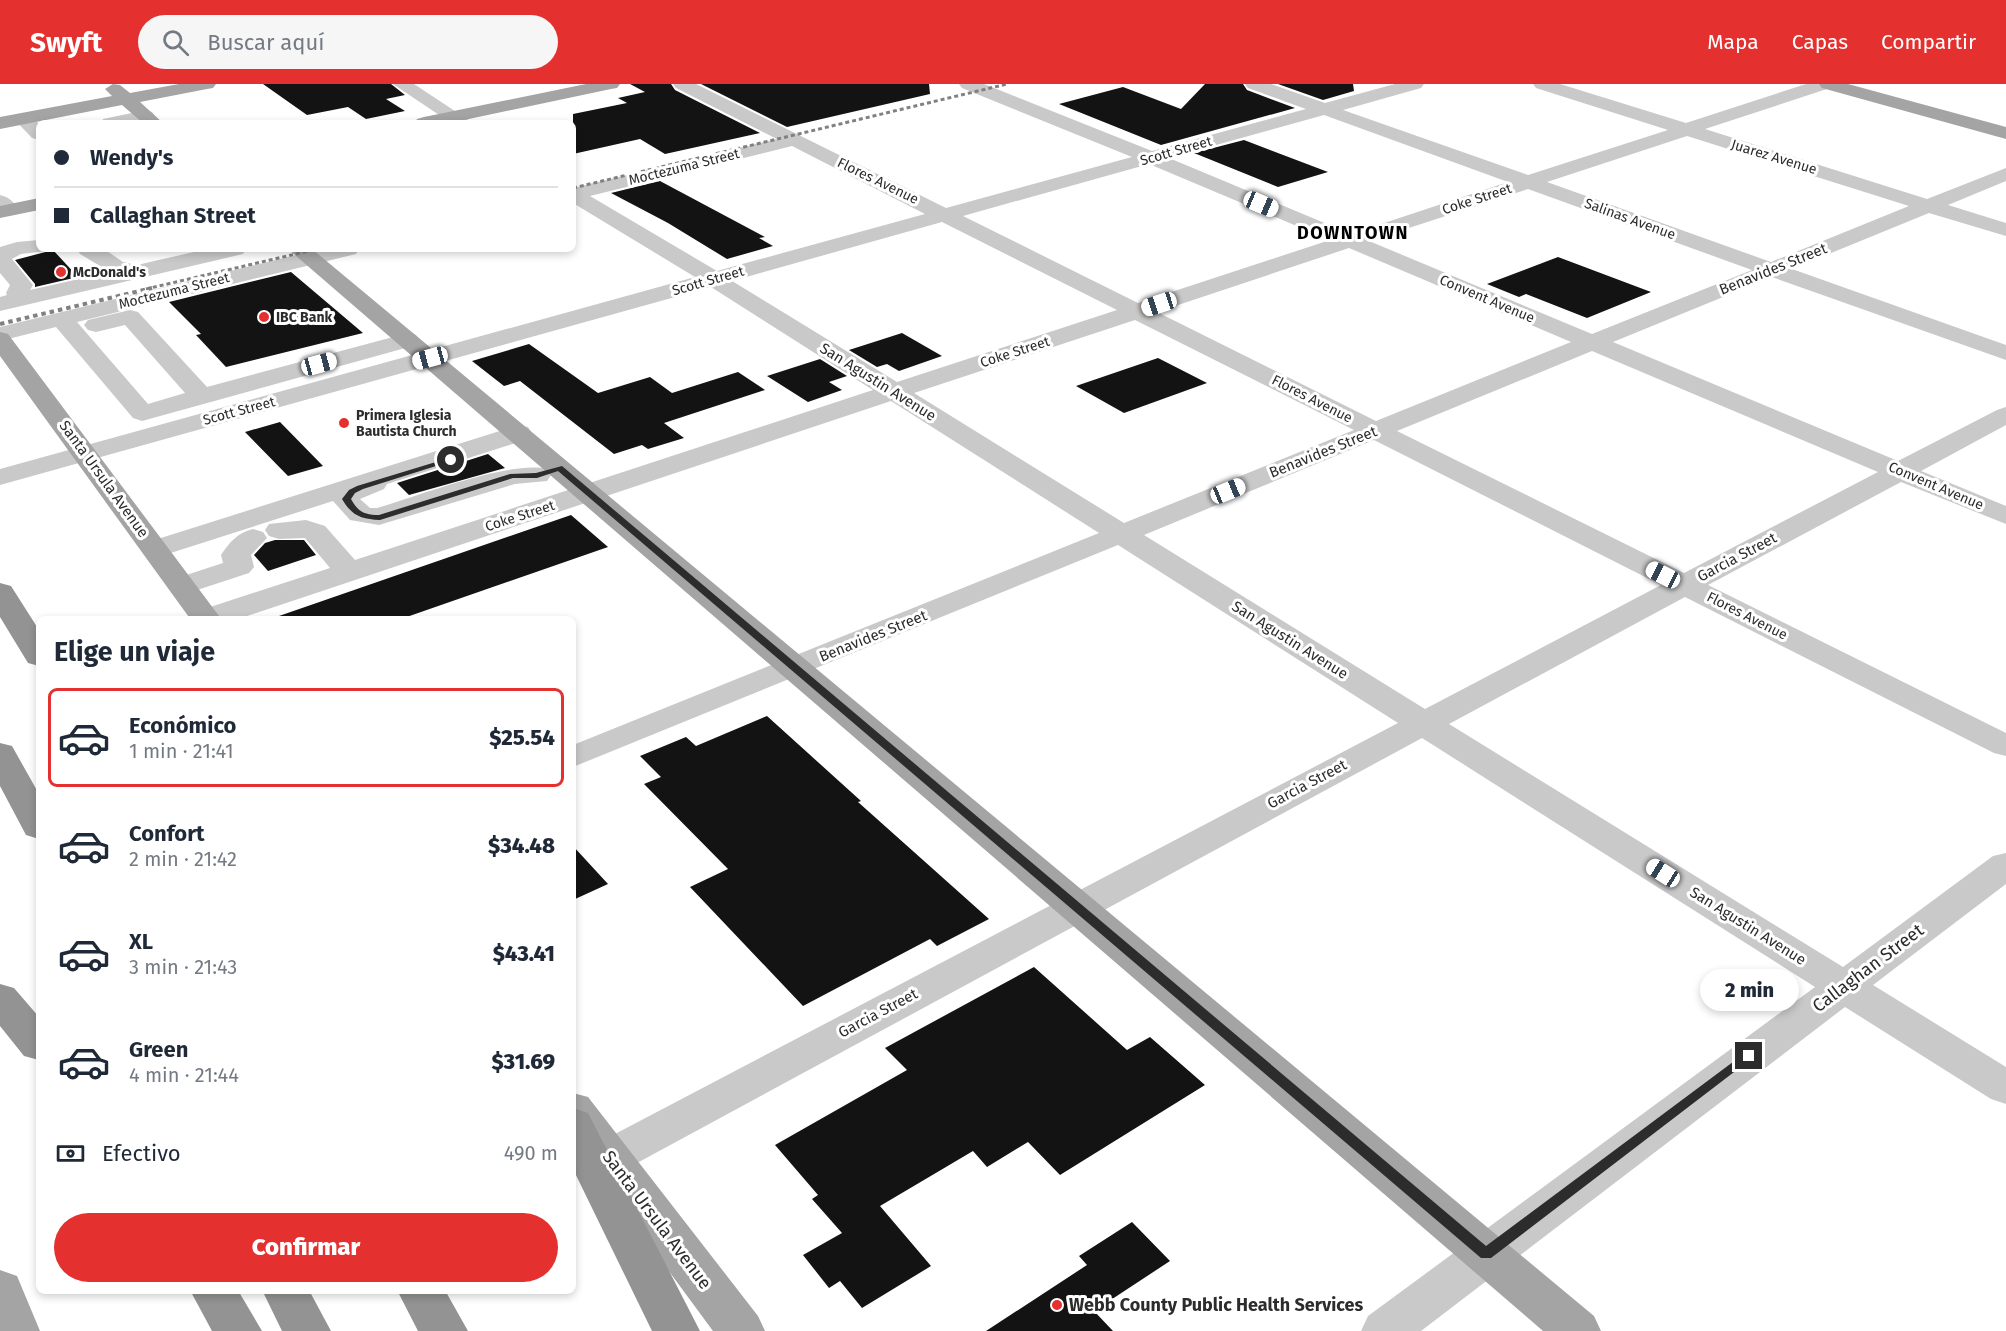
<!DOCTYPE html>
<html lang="es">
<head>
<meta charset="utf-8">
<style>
  body { margin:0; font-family:"Fira Sans",sans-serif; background:#f6f6f7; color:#1f2937; height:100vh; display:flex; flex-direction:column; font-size:22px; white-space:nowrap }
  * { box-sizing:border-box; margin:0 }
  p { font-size:20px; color:#747a83 }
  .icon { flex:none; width:33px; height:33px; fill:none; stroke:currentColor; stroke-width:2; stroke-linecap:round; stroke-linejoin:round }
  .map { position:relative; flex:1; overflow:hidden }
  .side { position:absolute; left:36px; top:532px; width:540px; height:678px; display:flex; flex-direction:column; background:#fff; border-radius:9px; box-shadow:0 3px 9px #0003 }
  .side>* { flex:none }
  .guide { position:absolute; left:36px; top:36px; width:540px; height:132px; border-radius:9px; box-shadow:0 3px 9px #0003; display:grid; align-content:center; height:132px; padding:0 18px; background:#fff }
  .end { position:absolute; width:27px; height:27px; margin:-14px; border:8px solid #2c2c2c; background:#fff; box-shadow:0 0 0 3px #fff }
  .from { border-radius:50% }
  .bubble { position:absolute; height:42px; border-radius:21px; background:#fff; box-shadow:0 3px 9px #0003; font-size:20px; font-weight:800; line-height:42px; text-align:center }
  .car { position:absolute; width:18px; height:36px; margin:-18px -9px; border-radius:8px; box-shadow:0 0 4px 2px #0007; background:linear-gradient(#fff 24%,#345 0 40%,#fff 0 76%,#345 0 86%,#fff 0) }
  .guide b { display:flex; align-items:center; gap:21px; height:57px; font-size:22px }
  .guide b+b { border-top:2px solid #e0e1e3 }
  .guide i { width:15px; height:15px; background:#1f2937 }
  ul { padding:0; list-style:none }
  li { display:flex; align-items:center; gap:18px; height:99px; margin:0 12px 9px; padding:0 6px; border:3px solid transparent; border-radius:9px }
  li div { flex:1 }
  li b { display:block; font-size:22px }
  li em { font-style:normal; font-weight:800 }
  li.on { border-color:#e4302e }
  li>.icon { width:54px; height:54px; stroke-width:1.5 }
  h2 { padding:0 18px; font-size:27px; line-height:72px }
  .pay { display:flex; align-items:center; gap:15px; height:66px; padding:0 18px; font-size:22px }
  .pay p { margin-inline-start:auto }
  .button { display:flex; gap:12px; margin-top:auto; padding:12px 18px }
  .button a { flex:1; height:69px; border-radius:36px; background:#e4302e; color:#fff; font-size:24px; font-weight:800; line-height:69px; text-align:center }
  header { display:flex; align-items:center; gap:36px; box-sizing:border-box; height:84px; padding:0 30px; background:#e4302e; color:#fff }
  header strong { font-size:28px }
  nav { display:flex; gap:33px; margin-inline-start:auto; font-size:21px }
  .search { width:420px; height:54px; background:#f6f6f7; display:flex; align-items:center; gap:15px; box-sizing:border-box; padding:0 21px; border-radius:33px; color:#747a83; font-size:22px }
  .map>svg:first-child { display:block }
</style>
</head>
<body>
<header>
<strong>Swyft</strong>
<div class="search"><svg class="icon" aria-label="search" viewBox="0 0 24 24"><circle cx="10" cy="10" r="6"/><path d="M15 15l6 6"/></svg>Buscar aquí</div>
<nav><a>Mapa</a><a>Capas</a><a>Compartir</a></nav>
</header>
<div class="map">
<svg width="2006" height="1247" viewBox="0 0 2006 1247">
  <rect width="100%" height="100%" fill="#fff"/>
  <path fill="#131313" d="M263,0H391L405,11L386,15L405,27L366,35L348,23L307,31Z
    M630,0H671L675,6L760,49L665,70L640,55L573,70V30L627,19L618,14L645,8Z
    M701,0H929L930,10L787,43Z
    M1205,0H1243L1247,6L1295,24L1161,61L1059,20L1123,3L1181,25Z
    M1278,0H1353L1354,7L1323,16Z
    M1244,56L1328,88L1278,103L1194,69Z
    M660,97L765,153L759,154L773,162L727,175L668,139L611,109Z
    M53,166L78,193L35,203V200L15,176Z
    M1558,173L1651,208L1587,234L1526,210L1519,213L1487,200Z
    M291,188L363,249L226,283L196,251L201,250L169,218Z
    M902,249L942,272L899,287L887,280L877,283L849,266Z
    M529,260L598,309L650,293L672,309L738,288L765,306L664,339L684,354L648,365L642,361L614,370L520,297L504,302L472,277Z
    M1158,274L1207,299L1124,329L1076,302Z
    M820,275L847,292L829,298L842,306L808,318L767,292Z
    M280,338L323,382L288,392L245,348Z
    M488,370L505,384L409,411L397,399Z
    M571,431L608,463L398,536H280L279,532Z
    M275,456H304L316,471L268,487L254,471L265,459Z
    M767,632L861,717L858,718L989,835L937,862L930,855L803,922L690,803L728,785L644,700L661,693L640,672L686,653L696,662Z
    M573,762L608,800L573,816Z
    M1034,883L1127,966L1150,953L1205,1001L1060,1091L1028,1058L987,1083L973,1067L880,1122L931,1182L862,1224L840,1197L829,1204L803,1171L842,1149L812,1115L818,1111L775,1061L907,986L885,964Z
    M1132,1138L1170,1177L1094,1227L1113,1247H986L1087,1181L1079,1172Z"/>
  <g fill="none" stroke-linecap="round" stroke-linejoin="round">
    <path fill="#c9c9c9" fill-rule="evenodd" d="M393,0H414L473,39H451Z
      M673,0H696L946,124L1132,73L962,4L959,0H984L1152,67L1306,25L1248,4L1245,0H1271L1325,19L1395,0H1424L1421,4L1343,26L1528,91L1668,46L1536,4L1533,0H1560L1686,39L1806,0H1833L1830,4L1705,45L1927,115L2006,84V97L1948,121L2006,139V152L1929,129L1792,185L2006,261V276L1772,193L1613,258L1898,377L1997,326L2006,323V341L1921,387L2006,422V440L1901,398L1708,501L2006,649V672L1994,669L1685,513L1449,640L1843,883L1993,772L2006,769V800L1873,901L2006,983V1020L1991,1015L1845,923L1421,1247H1361L1368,1232L1815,903L1422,654L626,1085L610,1090L594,1085L588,1073L594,1061L1398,639L1118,461L573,683V661L1099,449L891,317L235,536L191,535L195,528L330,484L305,454L279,455L269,452L265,446L269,440L306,436L325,442L355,476L873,306L711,203L0,401V385L695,193L573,119V104L777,55L676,4ZM1324,31L1508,98L1351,150L1169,74ZM1687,52L1909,122L1771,178L1547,98ZM792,62L925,130L717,187L590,112ZM1149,80L1330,156L1138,219L963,132ZM1528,105L1752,186L1592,250L1369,157ZM942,138L1117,226L897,298L732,197ZM1349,164L1571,258L1376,337L1157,228ZM1135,236L1354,346L1124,439L914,309ZM1592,267L1878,388L1684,489L1397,347ZM1374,356L1661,501L1425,625L1144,451Z
      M146,26L152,28L155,32L152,36L138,39H101L103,35Z
      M23,29L30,31L39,40V56L32,54L14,35L16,31Z
      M0,111C9,113 14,118 19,126L16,130L9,132L0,129Z
      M39,156V165H48L47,167L21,170L12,175L33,201L30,206L110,188L80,170L77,165H104L123,178L137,181L207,165H246L243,170L0,227V213L7,211L6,209L10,201L0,189V163L17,158Z
      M321,165H359L356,170L77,238L148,320L185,309L125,241L96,248L88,246L84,241L88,236L130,226L138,228L207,303L408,249L416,251L420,256L416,261L142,337L133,334L56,243L0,257V243Z
      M519,341L528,343L532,349L528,355L387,400L384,405L360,415L370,424H377C418,412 509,376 547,385L551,391L547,397L515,400L379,441L350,436L333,417L155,474L145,471L140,465L145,459Z
      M253,445L263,448L267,454L251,471L254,483L249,489L182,511L171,508L167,502L171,496L223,479L221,471C230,458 237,449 253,445Z"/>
    <path fill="#a4a4a4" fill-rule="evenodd" d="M113,0L120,1L130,9L179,0H216L213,4L207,5L140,18L163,39H143L122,21L0,45V33L112,12L105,5Z
      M586,0H620L617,4L611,5L450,39H415L417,35L424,33Z
      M1819,0H1848L2006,43V55L1822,4Z
      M39,114V126L0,134V122Z
      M288,165H312L1594,1232L1601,1247H1543Z
      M0,248L8,250L222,536H191L0,272Z
      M573,1009L588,1013L758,1232L765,1247H713L573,1057Z
      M0,1186L17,1192L40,1247H0Z"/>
    <path fill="#939393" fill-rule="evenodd" d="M0,499L11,502L39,546V582L28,579L0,533Z
      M0,659L12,662L39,710V755L26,751L0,702Z
      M0,900L14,904L39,933V976L24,972L0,942Z
      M573,1024L588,1029L700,1247H652L573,1085Z
      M191,1208H239L262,1247H212Z
      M263,1208H310L331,1247H282Z
      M398,1208H446L468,1247H418Z"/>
    <path stroke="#818181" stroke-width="3" stroke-dasharray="4 3" stroke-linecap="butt" d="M573,104L1007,0
      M146,205L317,165"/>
    <path stroke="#818181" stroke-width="4" stroke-dasharray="4.5 4" stroke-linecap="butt" d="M0,240L152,204"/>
  </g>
  <path fill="#2c2c2c" d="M449,374L455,376L363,405L355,409L351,415C358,428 365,431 379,431L510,390L536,389L562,382L1486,1162L1745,969L1749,968L1755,972L1491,1174H1481L558,387L537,394H513L380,436C361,435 352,432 342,415L349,406L357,402Z"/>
  <g fill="#e4302e" stroke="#fff" stroke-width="2">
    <circle cx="61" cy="188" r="6"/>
    <circle cx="264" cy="233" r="6"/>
    <circle cx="344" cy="339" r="6"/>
    <circle cx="1057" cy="1221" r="6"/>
  </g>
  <g text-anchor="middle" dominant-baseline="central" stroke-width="6" stroke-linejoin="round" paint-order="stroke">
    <g font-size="14" fill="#2c2c2c" stroke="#fff">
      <text transform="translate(1176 67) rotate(-16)">Scott Street</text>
      <text transform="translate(1774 73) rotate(17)">Juarez Avenue</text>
      <text transform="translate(684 83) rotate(-14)">Moctezuma Street</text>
      <text transform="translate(878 97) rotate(26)">Flores Avenue</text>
      <text transform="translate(1477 115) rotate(-18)">Coke Street</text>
      <text transform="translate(1630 135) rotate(20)">Salinas Avenue</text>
      <text transform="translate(708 197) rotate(-16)">Scott Street</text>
      <text transform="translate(174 207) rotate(-14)">Moctezuma Street</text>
      <text transform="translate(1487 215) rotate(23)">Convent Avenue</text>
      <text transform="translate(1015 268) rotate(-18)">Coke Street</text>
      <text transform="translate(1312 315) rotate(27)">Flores Avenue</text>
      <text transform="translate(239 327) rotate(-15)">Scott Street</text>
      <text transform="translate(1936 402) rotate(23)">Convent Avenue</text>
      <text transform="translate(520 432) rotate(-18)">Coke Street</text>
      <text transform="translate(1747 532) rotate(27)">Flores Avenue</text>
    </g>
    <g font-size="14" font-weight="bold" fill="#2c2c2c" stroke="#fff" text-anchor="start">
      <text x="73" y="188">McDonald's</text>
      <text x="276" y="233">IBC Bank</text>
      <text x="356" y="331">Primera Iglesia<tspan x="356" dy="16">Bautista Church</tspan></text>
    </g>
    <g font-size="15" fill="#2c2c2c" stroke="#fff">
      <text transform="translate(1773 185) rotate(-22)">Benavides Street</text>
      <text transform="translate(878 298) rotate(32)">San Agustin Avenue</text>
      <text transform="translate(1323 368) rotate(-22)">Benavides Street</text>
      <text transform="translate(104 395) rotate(54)">Santa Ursula Avenue</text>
      <text transform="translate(1737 473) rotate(-28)">Garcia Street</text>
      <text transform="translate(873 552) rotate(-22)">Benavides Street</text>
      <text transform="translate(1290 556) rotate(32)">San Agustin Avenue</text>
      <text transform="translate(1307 700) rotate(-28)">Garcia Street</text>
      <text transform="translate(1748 842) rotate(32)">San Agustin Avenue</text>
      <text transform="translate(878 929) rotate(-28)">Garcia Street</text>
    </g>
    <g font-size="18" font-weight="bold" letter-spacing="1.5" fill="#000" stroke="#fff">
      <text x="1353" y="149">DOWNTOWN</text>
    </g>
    <g font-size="18" fill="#2c2c2c" stroke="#fff">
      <text transform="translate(1868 884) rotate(-37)">Callaghan Street</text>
      <text transform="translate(657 1136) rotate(53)">Santa Ursula Avenue</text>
    </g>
    <g font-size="18" font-weight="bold" fill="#2c2c2c" stroke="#fff" text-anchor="start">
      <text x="1069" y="1221">Webb County Public Health Services</text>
    </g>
  </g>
</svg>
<i class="end from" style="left:451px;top:376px"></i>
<i class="end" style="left:1749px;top:972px"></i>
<div class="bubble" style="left:1700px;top:885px;width:99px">2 min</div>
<i class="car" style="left:1261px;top:120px;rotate:113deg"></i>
<i class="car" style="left:1159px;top:220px;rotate:252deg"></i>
<i class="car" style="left:430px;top:274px;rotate:255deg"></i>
<i class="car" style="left:319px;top:280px;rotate:75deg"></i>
<i class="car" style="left:1228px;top:407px;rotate:68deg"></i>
<i class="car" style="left:1663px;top:491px;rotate:297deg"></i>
<i class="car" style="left:1663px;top:789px;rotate:302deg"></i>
<div class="guide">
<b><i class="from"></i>Wendy's</b>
<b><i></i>Callaghan Street</b>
</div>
<section class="side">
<h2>Elige un viaje</h2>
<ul>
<li class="on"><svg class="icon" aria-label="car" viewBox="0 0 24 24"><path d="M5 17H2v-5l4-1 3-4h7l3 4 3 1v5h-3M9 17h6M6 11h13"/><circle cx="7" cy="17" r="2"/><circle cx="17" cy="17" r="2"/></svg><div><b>Económico</b><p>1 min · 21:41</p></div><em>$25.54</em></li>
<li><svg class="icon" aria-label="car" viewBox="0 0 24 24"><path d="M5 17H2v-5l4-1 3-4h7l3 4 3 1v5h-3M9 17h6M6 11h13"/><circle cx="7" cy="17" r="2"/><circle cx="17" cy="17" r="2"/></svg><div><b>Confort</b><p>2 min · 21:42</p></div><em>$34.48</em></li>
<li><svg class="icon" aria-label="car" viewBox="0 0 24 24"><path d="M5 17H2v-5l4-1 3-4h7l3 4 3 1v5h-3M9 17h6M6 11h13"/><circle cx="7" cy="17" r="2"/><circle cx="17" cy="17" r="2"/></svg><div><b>XL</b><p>3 min · 21:43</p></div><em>$43.41</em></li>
<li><svg class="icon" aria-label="car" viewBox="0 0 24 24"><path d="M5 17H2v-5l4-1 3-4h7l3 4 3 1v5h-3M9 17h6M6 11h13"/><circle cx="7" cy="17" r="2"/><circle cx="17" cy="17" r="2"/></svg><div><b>Green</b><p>4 min · 21:44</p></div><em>$31.69</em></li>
</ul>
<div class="pay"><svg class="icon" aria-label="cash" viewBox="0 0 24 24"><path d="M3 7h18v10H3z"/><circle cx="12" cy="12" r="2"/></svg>Efectivo<p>490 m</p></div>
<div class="button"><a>Confirmar</a></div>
</section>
</div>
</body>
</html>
